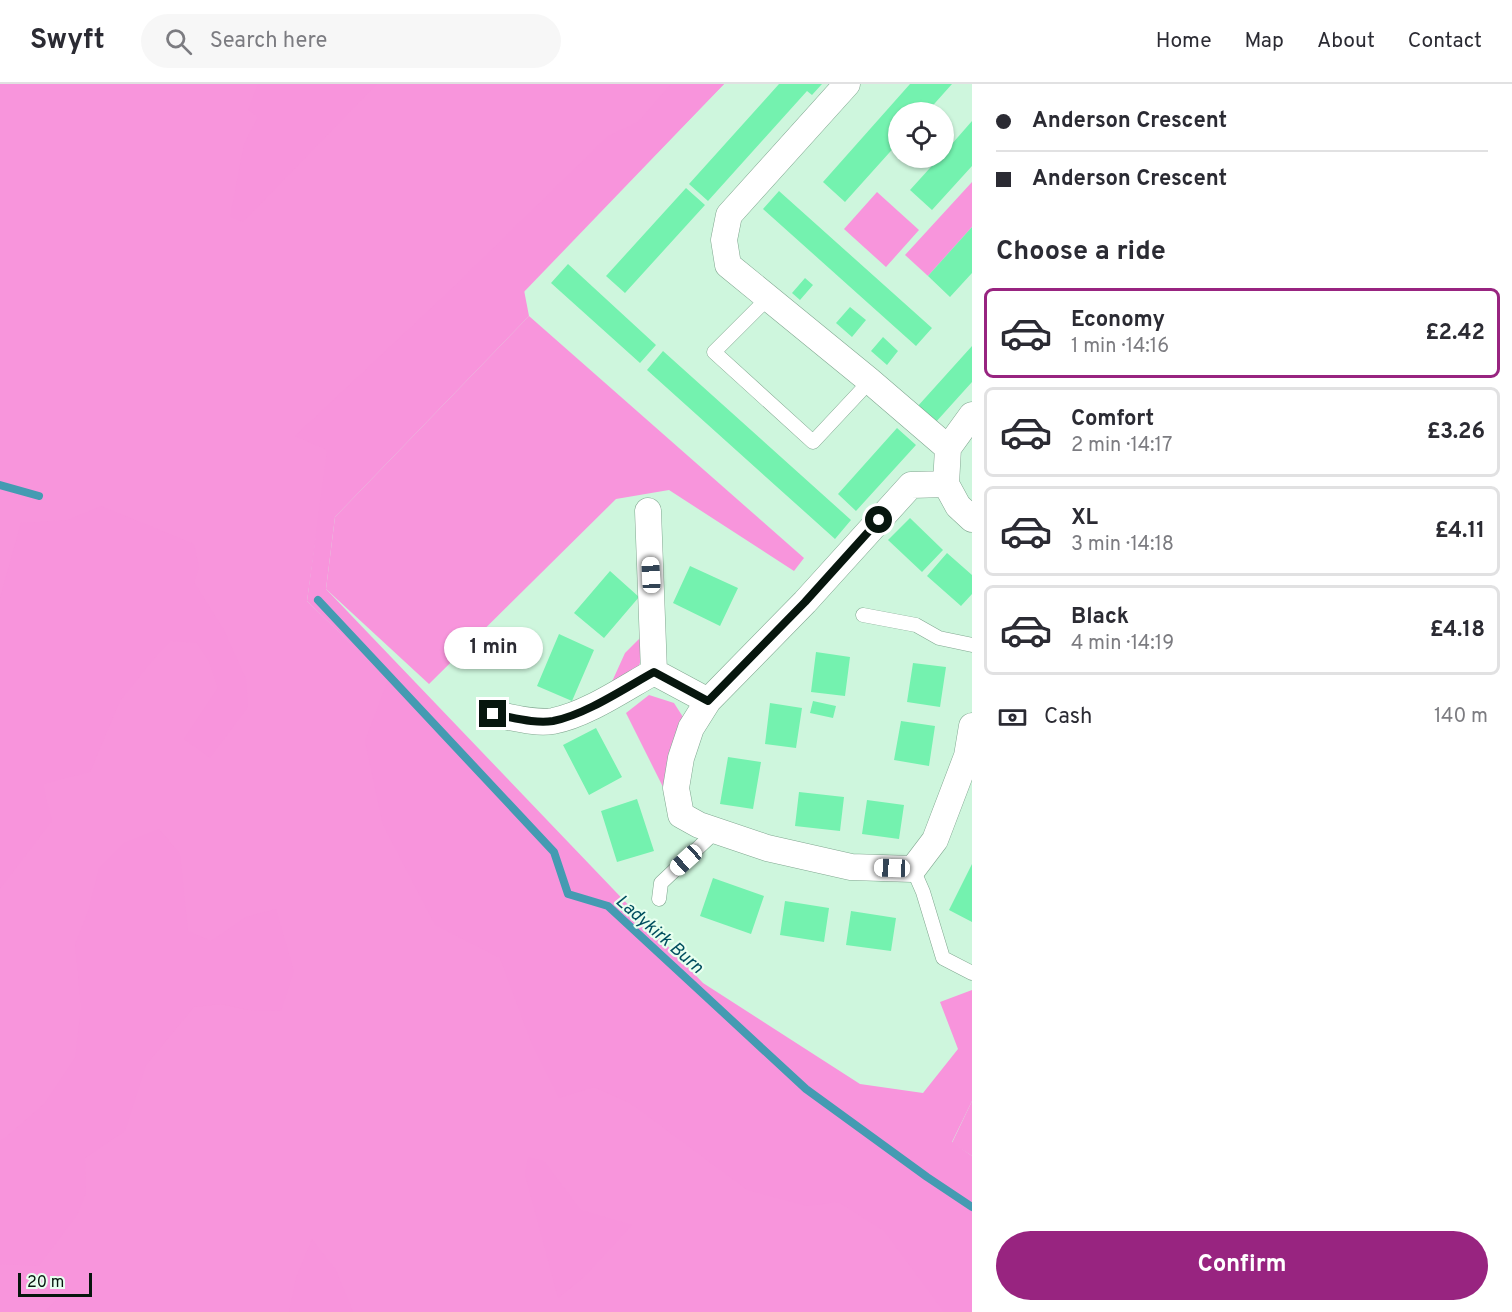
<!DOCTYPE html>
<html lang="en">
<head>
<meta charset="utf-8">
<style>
  body { margin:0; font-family:Overpass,sans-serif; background:#f7f7f7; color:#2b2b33; height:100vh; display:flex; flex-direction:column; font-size:22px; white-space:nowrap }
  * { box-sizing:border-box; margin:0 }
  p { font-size:20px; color:#7c7c81 }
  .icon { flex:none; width:33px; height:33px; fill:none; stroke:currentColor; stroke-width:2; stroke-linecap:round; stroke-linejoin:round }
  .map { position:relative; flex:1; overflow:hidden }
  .panel { display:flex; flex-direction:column; background:#fff; width:540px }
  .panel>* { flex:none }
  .hud { display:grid; align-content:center; height:132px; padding:0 24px; background:#fff }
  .tools { position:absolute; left:888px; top:18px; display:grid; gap:12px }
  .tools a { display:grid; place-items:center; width:66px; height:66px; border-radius:50%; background:#fff; box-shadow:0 2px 4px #0004; font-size:30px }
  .scale { position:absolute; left:18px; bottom:15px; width:74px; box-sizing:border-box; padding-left:6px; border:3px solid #07160e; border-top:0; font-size:16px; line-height:21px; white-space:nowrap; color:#07160e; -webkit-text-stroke:4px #e7ffef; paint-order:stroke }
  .end { position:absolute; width:27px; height:27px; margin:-14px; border:8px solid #07160e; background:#fff; box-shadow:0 0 0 3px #fff }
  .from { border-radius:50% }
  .bubble { position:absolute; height:42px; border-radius:21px; background:#fff; box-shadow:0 2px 4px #0004; font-size:20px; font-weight:700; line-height:42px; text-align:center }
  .car { position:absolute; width:18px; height:36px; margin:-18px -9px; border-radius:8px; box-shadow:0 0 4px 2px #0007; background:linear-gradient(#fff 24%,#345 0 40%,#fff 0 76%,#345 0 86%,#fff 0) }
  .hud b { display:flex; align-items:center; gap:21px; height:57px; font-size:22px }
  .hud b+b { border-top:2px solid #e1e1e2 }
  .hud i { width:15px; height:15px; background:#2b2b33 }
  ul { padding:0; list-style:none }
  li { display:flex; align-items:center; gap:18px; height:90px; margin:0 12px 9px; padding:0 12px; border:3px solid #e1e1e2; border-radius:9px }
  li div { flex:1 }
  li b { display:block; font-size:22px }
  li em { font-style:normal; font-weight:700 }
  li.current { border-color:#982480 }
  li>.icon { width:54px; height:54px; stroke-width:1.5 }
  h2 { padding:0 24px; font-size:27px; line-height:72px }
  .pay { display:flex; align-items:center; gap:15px; height:66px; padding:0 24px; font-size:22px }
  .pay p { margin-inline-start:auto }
  .cta { display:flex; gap:12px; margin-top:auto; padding:12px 24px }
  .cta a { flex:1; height:69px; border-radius:36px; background:#982480; color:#fff; font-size:24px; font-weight:700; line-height:69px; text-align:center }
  header { display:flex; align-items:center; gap:36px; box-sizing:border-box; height:84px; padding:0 30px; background:#fff; border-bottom:2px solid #e1e1e2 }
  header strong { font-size:28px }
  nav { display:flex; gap:33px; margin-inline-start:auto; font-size:21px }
  .search { width:420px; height:54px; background:#f7f7f7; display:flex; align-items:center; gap:15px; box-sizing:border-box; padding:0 21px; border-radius:33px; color:#7c7c81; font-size:22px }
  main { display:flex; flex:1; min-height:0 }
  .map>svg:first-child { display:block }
</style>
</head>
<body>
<header>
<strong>Swyft</strong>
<div class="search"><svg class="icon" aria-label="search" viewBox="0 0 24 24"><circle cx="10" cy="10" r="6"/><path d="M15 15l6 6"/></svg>Search here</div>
<nav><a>Home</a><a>Map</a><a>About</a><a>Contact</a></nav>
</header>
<main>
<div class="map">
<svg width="972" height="1228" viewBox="0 0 972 1228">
  <rect width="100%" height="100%" fill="#cef6dd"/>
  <path fill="#f895dc" d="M0,0H724L321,419L307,517L907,1097L972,1228H0Z
    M972,98V143L928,192L905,171Z
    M877,108L919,146L886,183L844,145Z
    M529,232L804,474L794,487L669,406L616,415L429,600L326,505L335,433Z
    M648,546L646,564L635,591L610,602L625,569Z
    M649,611L674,619L683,633L679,658L663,703L626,629Z
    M972,1017V1072L952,1059Z"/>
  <path fill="#f894dc" d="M258,0H377L243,138L230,133L244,60L258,33L248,26Z
    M671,0H724L524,206L529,232L335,433L326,505L703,899L860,1000L923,1009L958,965L940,918L972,906V1017L952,1058L972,1072V1228H944L884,1147L838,1118L807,1122L747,1106L630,1019L594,1003L559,1014L531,958L500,874L435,841L383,741L365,657L388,596L307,517L327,366L295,352L442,214L608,52L638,38Z
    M101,422L194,460L199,483L194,498L224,546L246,595L248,623L210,674L184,655L218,604L209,577L197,559L171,557L158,570L120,617L90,688L43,700L52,737L0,805V514L21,439L68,436Z
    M159,745L180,770L188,847L211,857L246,833L276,825L294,887L281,927L248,926L221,920L194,923L146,981L125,1047L85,1074L86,1109L77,1131L39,1182L0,1180V1056L5,1054L45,1019L75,974L81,924L75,860L89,825L99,784L124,759Z
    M528,1073L544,1077L581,1126L632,1141L584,1193L558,1214L525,1090Z
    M312,1155L336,1186L353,1228H289L296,1194Z
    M68,1205L100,1213V1228H44Z"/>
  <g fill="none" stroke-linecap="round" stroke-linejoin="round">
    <path stroke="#449bb2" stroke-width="8" d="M0,401L39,412
      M318,516L554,768L568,810L608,822L806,1005L927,1093L972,1123"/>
  </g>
  <path fill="#74f2af" d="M779,0H822L812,11L807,7L708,117L689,100Z
    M910,0H952L927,28H898V59L845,118L823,98Z
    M972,37V82L932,126L910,106L939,74H944V69Z
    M686,104L705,121L625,209L606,192Z
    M779,107L932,244L916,262L763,125Z
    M972,143V189L950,213L928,192Z
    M568,180L656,261L640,279L551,199Z
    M805,194L813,201L800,216L792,209Z
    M850,223L866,236L852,253L836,239Z
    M883,253L898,267L887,281L871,267Z
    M972,262V298L935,339L917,323Z
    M663,267L851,436L835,455L647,286Z
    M897,344L916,361L856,427L838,410Z
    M910,434L943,466L922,488L888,456Z
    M947,469L972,491V510L961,522L927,492Z
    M690,482L738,504L720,542L673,519Z
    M610,487L639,513L604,554L574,529Z
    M559,550L594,566L572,617L537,602Z
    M816,568L850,573L845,612L811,608Z
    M913,579L946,583L940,623L907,618Z
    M813,617L836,622L833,634L810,629Z
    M770,619L802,624L796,664L765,660Z
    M901,637L935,642L929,682L894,676Z
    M596,644L622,693L589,711L563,661Z
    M728,673L761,678L753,725L720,720Z
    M799,708L844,713L840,747L795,742Z
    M637,715L654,767L617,778L601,727Z
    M867,716L904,721L899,755L862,750Z
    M972,780V838L949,826Z
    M713,794L764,812L751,850L700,832Z
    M785,817L829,824L824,858L780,851Z
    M851,827L896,834L891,867L846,861Z"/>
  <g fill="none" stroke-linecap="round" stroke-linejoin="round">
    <defs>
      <path id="lane" d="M768,214L714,268L813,358L870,297
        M863,531L916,541L939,554L972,561
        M913,785L923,808L943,874L972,889
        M659,815L661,799L716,747"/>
      <path id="street" d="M847,0L729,131L724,156L728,181L870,297L948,364
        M972,331L948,364L946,400L958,422L972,435
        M946,400L911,401L805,518L708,617L691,644L681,674L676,704L681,731L699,741L767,764L851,783L913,785L935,756L967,672L972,642
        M648,427L654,588
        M493,630C512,633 534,640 553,637C586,631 625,604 654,588L708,617"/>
    </defs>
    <use href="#lane" stroke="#81a790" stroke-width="15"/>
    <use href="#street" stroke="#81a790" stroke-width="27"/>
    <use href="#lane" stroke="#fff" stroke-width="14"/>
    <use href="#street" stroke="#fff" stroke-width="26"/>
  </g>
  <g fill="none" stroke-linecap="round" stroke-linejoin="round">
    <path stroke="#07160e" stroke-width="8" d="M493,630C512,633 534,640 553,637C585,631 625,604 654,588L708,617L805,518L879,436"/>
  </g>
  <g text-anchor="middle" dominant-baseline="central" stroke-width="4.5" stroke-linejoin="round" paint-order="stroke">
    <g font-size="18" font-style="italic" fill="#004e5f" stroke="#e7ffef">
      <text transform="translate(659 851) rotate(41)">Ladykirk Burn</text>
    </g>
  </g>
</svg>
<div class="tools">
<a><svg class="icon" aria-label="locate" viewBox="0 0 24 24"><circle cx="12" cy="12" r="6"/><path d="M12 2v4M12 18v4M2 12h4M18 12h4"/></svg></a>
</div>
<div class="scale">20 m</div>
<i class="end from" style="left:879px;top:436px"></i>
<i class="end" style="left:493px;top:630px"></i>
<div class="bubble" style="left:444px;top:543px;width:99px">1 min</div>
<i class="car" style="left:651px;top:491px;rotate:357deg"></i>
<i class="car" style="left:686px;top:776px;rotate:228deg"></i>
<i class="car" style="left:892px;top:784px;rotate:272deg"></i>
</div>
<section class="panel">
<div class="hud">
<b><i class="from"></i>Anderson Crescent</b>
<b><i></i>Anderson Crescent</b>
</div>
<h2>Choose a ride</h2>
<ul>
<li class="current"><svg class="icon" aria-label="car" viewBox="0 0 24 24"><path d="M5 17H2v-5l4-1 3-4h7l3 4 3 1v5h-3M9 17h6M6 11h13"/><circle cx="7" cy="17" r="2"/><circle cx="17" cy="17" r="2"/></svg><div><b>Economy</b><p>1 min · 14:16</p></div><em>£2.42</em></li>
<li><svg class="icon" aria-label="car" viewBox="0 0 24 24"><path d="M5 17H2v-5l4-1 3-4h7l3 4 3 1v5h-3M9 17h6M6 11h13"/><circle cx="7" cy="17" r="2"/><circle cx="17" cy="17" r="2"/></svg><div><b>Comfort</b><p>2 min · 14:17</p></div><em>£3.26</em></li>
<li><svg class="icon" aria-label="car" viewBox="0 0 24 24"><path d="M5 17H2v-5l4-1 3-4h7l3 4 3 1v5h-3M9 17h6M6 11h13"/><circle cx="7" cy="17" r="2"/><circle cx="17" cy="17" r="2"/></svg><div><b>XL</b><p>3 min · 14:18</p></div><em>£4.11</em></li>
<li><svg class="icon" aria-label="car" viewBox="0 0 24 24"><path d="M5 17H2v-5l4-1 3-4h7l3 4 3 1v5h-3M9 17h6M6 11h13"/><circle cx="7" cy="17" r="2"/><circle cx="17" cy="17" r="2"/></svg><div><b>Black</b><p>4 min · 14:19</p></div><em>£4.18</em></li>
</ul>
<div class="pay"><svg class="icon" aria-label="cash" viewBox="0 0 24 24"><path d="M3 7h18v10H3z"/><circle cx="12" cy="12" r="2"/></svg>Cash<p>140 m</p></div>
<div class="cta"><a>Confirm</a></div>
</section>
</main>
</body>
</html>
